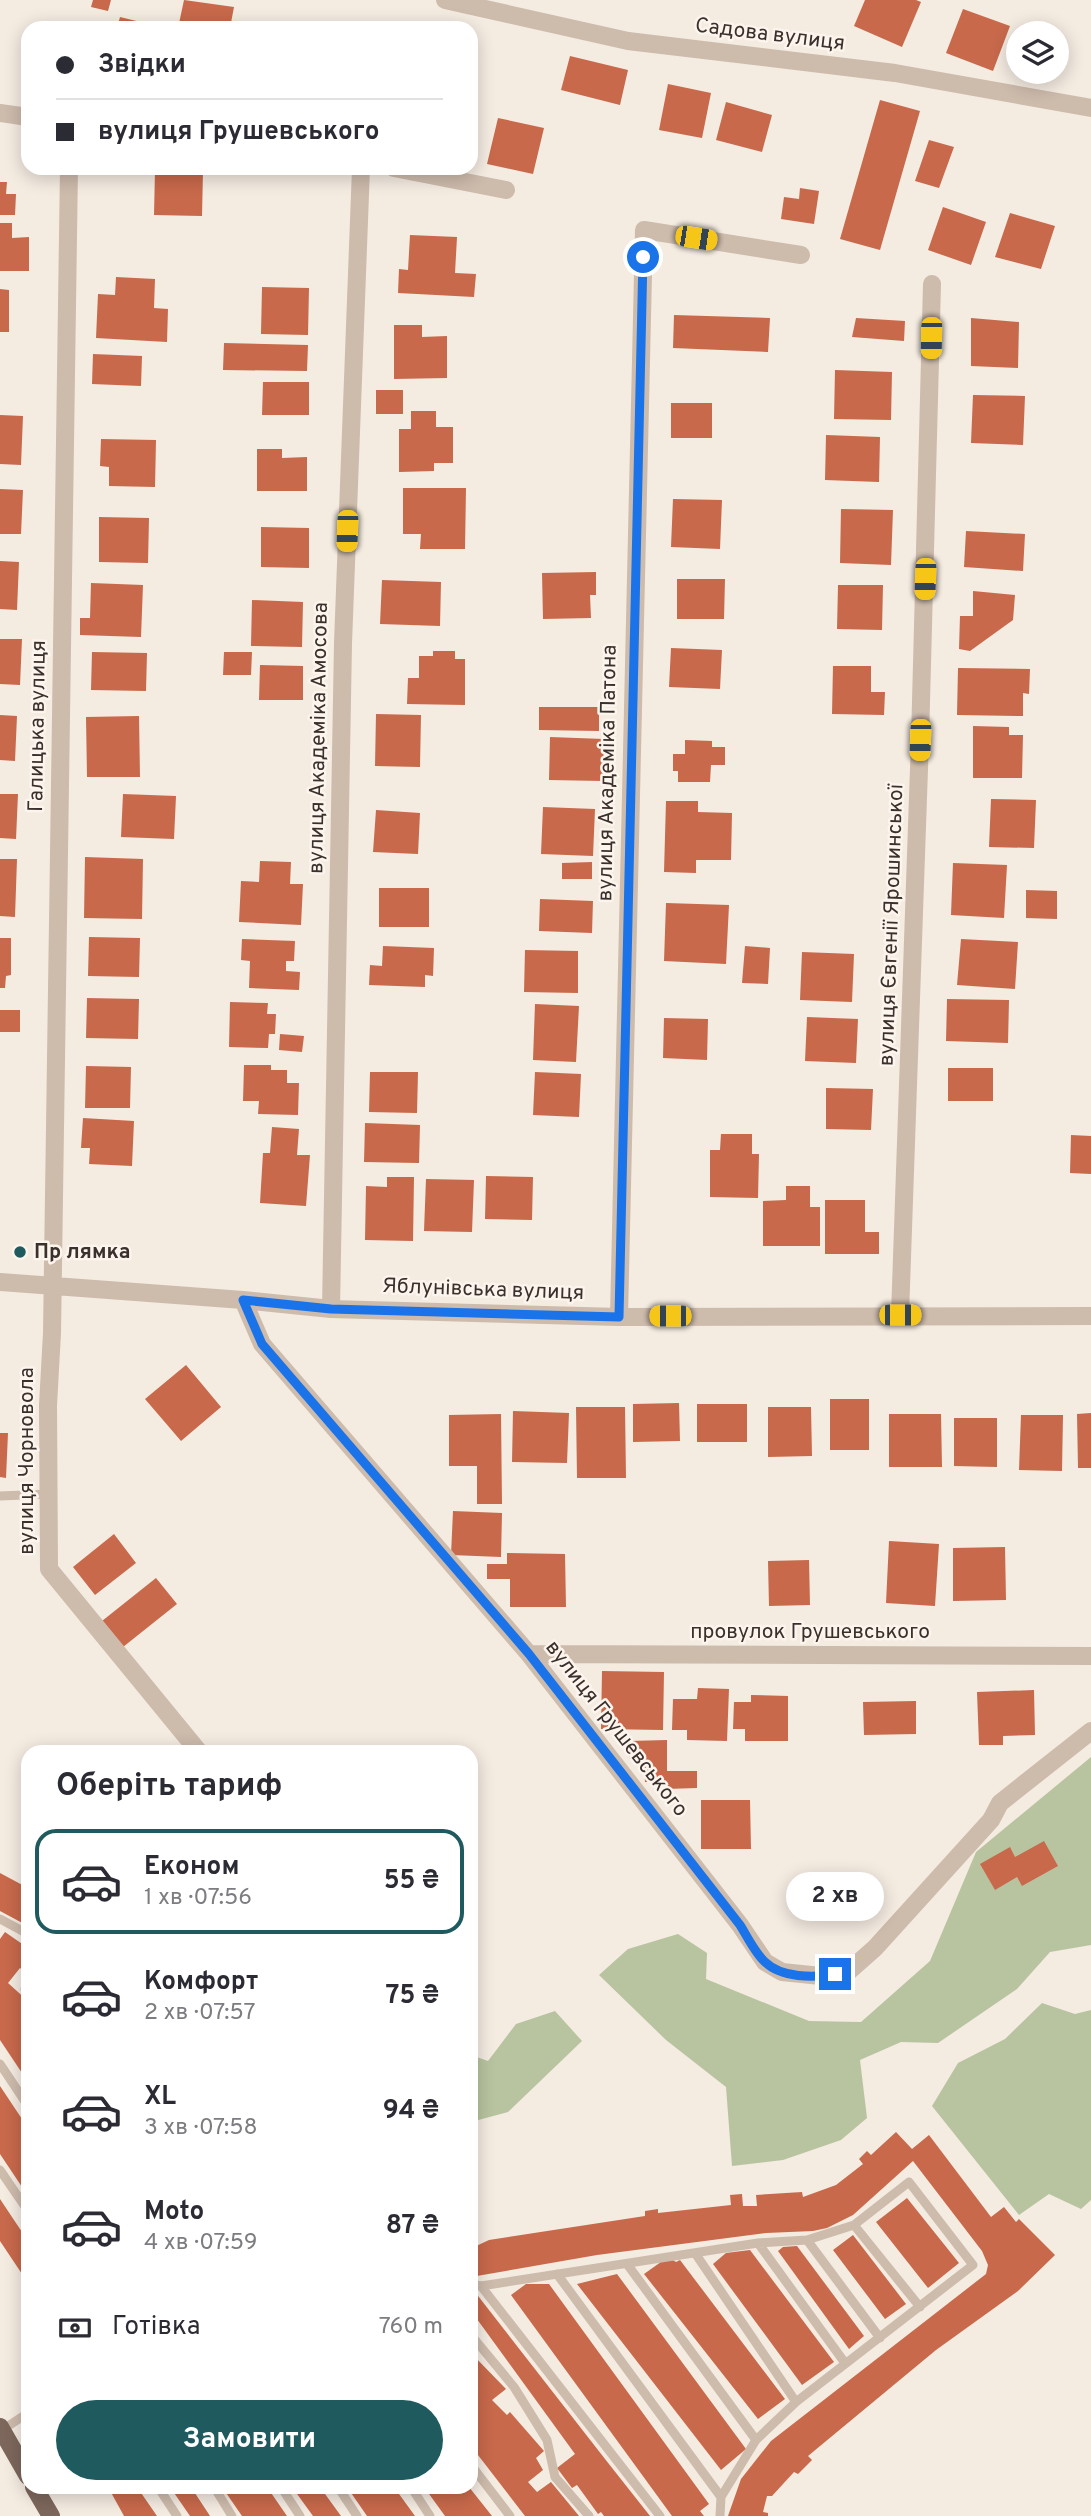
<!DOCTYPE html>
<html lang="uk">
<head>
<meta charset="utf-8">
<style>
  body { margin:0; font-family:Overpass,sans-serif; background:#f2f2f3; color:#2b2b33; height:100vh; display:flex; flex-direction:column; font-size:26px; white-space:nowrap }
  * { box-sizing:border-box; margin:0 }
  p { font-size:23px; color:#7c7c81 }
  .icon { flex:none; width:38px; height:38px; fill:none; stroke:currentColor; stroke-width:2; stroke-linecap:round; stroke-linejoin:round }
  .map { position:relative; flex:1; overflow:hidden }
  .sheet { position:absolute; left:21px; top:1745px; width:457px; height:749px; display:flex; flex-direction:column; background:#fff; border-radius:21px; box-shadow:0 4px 18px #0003 }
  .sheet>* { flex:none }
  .banner { position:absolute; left:21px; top:21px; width:457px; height:154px; border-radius:21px; box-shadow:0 4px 18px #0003; display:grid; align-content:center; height:154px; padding:0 35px; background:#fff }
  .fabs { position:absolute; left:1006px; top:21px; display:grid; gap:14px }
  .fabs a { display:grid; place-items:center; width:63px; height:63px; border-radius:50%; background:#fff; box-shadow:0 4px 18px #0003; font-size:35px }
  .end { position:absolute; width:32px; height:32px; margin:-16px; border:9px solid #1a73e8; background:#fff; box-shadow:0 0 0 4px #fff }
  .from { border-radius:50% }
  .bubble { position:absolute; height:49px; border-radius:24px; background:#fff; box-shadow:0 4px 18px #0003; font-size:23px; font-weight:700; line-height:49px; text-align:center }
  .car { position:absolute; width:21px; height:42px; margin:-21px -10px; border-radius:9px; box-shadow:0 0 5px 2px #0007; background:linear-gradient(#f5c518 24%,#345 0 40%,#f5c518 0 76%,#345 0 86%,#f5c518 0) }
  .banner b { display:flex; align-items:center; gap:24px; height:66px; font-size:26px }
  .banner b+b { border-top:2px solid #e1e1e2 }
  .banner i { width:18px; height:18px; background:#2b2b33 }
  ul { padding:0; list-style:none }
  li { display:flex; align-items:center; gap:21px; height:105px; margin:0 14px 10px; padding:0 21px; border:4px solid transparent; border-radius:21px }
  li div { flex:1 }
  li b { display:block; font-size:26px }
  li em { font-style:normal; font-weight:700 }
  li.active { border-color:#1f5a5e }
  li>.icon { width:63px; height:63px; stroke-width:1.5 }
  h2 { padding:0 35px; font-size:32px; line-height:84px }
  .pay { display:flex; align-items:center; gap:18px; height:77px; padding:0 35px; font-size:26px }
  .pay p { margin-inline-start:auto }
  .primary-button { display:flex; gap:14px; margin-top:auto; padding:14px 35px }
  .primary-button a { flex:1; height:80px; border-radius:42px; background:#1f5a5e; color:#fff; font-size:28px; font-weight:700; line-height:80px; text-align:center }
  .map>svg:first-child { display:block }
</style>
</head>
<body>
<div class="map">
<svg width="1091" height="2516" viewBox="0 0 1091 2516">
  <rect width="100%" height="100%" fill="#f4ebe1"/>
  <path fill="#b8c4a0" d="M1091,1757V1945L1050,1952L1017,1989L938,2043L901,2042L860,2060L867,2118L841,2140L783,2160L732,2166L726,2087L666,2040L599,1975L628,1949L678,1934L707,1953L706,1979L809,2021L861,2022L930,1961L976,1852Z
    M1042,2003L1075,2014L1091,2010V2200L1081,2209L1049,2194L1019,2215L932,2106L958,2063L1005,2039Z
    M555,2011L582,2041L508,2112L471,2122V2055L488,2061L516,2024Z"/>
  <path fill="#c8694b" d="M93,0H111L108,11L91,7Z
    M184,0L234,7L230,28H178Z
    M865,0H916L921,2L902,47L854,26Z
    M963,9L1010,26L993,71L946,53Z
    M120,17L161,27V28H117Z
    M570,56L628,70L620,105L561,90Z
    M668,84L711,93L702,138L659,130Z
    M880,100L920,111L880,250L840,239Z
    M726,102L772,115L762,152L716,140Z
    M498,118L544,128L533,174L487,164Z
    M929,140L954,147L939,188L915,181Z
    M155,170L203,171L202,216L154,215Z
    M0,182H7L6,194H16L15,215H0Z
    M800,188L819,191L814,224L781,219L784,197L799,199Z
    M943,207L986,222L971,265L928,250Z
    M1010,213L1055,226L1041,269L995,257Z
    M0,223H12V238L29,237V271H0Z
    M410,235L457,237L455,273L476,274L474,297L398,293L399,269L408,270Z
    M116,277L155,279L154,308L168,309L167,342L96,338L98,294L115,295Z
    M262,287L309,288L308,335L261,334Z
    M0,289L9,290V332H0Z
    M674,315L770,318L768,352L673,348Z
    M856,318L905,321L904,341L852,337Z
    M971,318L1019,322L1018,368L971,366Z
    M394,325H422V337L447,336V378L394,379Z
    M224,343L308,345L307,371L223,370Z
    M93,354L142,356L141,386L92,384Z
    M835,370L892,372L891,420L834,419Z
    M263,382H309V415H262Z
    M376,390H403V414H376Z
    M973,395L1025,396L1023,445L971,443Z
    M671,403H712V438H671Z
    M411,411H436V427H453V463H434V471L399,472V429H411Z
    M0,415L23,416L21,465L0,464Z
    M826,435L880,437L879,482L825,480Z
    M101,439L156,440L155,487L109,486V467L100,466Z
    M257,449H282V458L307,457V491H257Z
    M403,488H466L465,549H420L421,534H403Z
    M0,489L23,490L21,534H0Z
    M673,499L722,500L720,549L671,547Z
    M841,509L893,510L891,565L840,563Z
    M99,517L149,518L148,563L99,562Z
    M261,527L309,528V568L261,567Z
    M966,531L1025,534L1023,571L964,567Z
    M0,561L19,562L17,610L0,609Z
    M596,572V595H590L591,618L543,619L542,573Z
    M677,579H725L724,619H677Z
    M382,580L441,582L440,626L380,624Z
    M91,583L143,585L141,637L80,635V618H90Z
    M838,585H883L882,630L837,629Z
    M973,591L1015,595L1013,620L970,651L959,649L960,616H973Z
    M252,600L303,602L302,647L251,646Z
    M0,639H22L20,685L0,684Z
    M671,648L722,650L720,689L669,687Z
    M433,651H455V659H465V705L407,704L408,678H419V656H433Z
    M92,652L147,653L146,691L91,690Z
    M224,652H252L251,675H223Z
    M260,665L303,666V700H259Z
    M833,666H871V692H885L884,715L832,714Z
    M958,668L1030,669L1029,694L1023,693V716L957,715Z
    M539,707H599V731L539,730Z
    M376,714L421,715L420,767L375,766Z
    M0,715L17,716L15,761L0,760Z
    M139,716L140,777H87L86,717Z
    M973,726L1009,727V735H1023L1022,778H973Z
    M550,737L604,739L603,781L549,780Z
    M685,740L712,741V747H725V765H711L710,782H678V771H673V754H685Z
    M0,794H18L16,839L0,838Z
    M123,794L176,796L174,839L121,837Z
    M991,799L1036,800L1034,848L989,847Z
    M666,801H698V812L732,813L731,860H696V873L664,872Z
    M543,807L595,809L593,856L541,854Z
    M376,810L420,813L418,854L373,852Z
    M85,857L143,859L142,919L84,918Z
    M0,859H17L15,917L0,916Z
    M260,861L291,862L290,884H303L301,925L239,922L241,881L259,882Z
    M592,862V879H562V863Z
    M953,863L1007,865L1004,918L951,915Z
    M379,888H429V927H379Z
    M1026,890L1057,891V919L1026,918Z
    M540,899L593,901L592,933L539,931Z
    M666,903L729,905L726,964L664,961Z
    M89,937L140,938L139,977L88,976Z
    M0,938H11V975L6,976L5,988H0Z
    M242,939L295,941L294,961H286V971L300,972L299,990L249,988L250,961L241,960Z
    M961,939L1018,942L1015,989L957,985Z
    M383,946L434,948L433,976L425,975V987L369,985L370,965L382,966Z
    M745,946L770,948L768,984L742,983Z
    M525,950L578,951V993L524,992Z
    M802,952L854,954L852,1002L800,1000Z
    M87,998L139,999L138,1039L86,1038Z
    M947,999L1009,1000L1008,1043L946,1041Z
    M230,1002L268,1003L267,1014H276L275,1034H269L268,1048L229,1047Z
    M535,1004L579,1006L576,1062L533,1060Z
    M0,1010H20V1032H0Z
    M807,1017L858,1019L856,1063L805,1061Z
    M664,1018L708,1019L707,1060L663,1058Z
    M280,1034L304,1036L302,1052L279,1050Z
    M244,1065H271V1070H287V1083H299L298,1115L258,1114L259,1101H243Z
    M86,1066L131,1067L130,1108H85Z
    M948,1068H993V1101H948Z
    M370,1072H418L417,1113L369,1112Z
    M535,1072L581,1074L579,1117L533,1115Z
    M826,1088L873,1089L871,1130L826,1129Z
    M83,1118L134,1121L132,1166L89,1164L90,1148H81Z
    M365,1123L420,1125L419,1163L364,1162Z
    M272,1127L299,1129L297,1155H310L306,1206L260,1203L263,1153H270Z
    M721,1134H752V1154H759L758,1198L710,1197V1150H720Z
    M1071,1135L1091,1136V1174L1070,1173Z
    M486,1176L533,1177L532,1220L485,1219Z
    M387,1177H414L413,1241L365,1240L366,1186L387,1187Z
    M426,1179L474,1180L472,1232L424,1231Z
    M786,1186H810V1207H820V1246H763V1201L786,1200Z
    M825,1200H865V1232H879V1254H825Z
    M186,1365L221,1407L181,1441L145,1399Z
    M830,1399H869V1450H830Z
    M679,1403L680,1441L633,1442V1404Z
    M697,1404H747V1442H697Z
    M576,1407H625L626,1478H577Z
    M768,1407H811L812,1456L768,1457Z
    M513,1411L569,1413L567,1463L512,1462Z
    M1091,1413V1468H1078L1077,1414Z
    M501,1414L502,1504H477V1466H449V1415Z
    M889,1414H941L942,1467H889Z
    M1021,1415H1063L1062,1471L1019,1470Z
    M954,1418H997V1467L954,1466Z
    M0,1433H8L6,1478L0,1477Z
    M453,1511L502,1513L501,1557L451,1555Z
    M114,1534L136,1563L95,1595L73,1567Z
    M889,1541L939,1544L935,1606L886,1603Z
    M1005,1547L1006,1600L953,1601V1548Z
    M507,1553L565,1554L566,1607H510V1579H487V1564H507Z
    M809,1560L810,1605L769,1606L768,1561Z
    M156,1578L177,1604L123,1647L102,1621Z
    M602,1671L664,1672L663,1730L601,1729Z
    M698,1688L729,1689L727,1741L687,1740V1730H672L673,1699H697Z
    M1034,1690L1035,1735L1003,1736V1745H979L977,1692Z
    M751,1695L788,1696V1741H745V1729H733L734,1702H751Z
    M916,1701V1734L864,1735L863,1702Z
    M667,1740V1771H697V1788L666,1789V1782H645L644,1759H629V1741Z
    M701,1800H750L751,1849H701Z
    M1044,1841L1058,1866L1022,1886L1017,1877L995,1890L980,1864L1010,1847L1015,1857Z
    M0,1873L28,1888V1926L0,1911Z
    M5,1932L28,1948V1973L20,1968L8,1983L28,2001V2082L0,2040V1939Z
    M0,2086L28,2128V2196L0,2154Z
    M896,2132L912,2149L929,2135L991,2217L1004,2207L1016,2222L1019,2219L1055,2255L1018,2291L936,2350L808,2456L812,2460L798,2474L794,2472L772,2496H767L763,2512L768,2513V2516H728L741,2479L771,2441L986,2274L988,2265L982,2251L913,2161L853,2215L827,2228L813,2231L766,2233L597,2255L471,2277V2245L474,2247L489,2240L645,2216V2211L658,2209V2213L731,2205L730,2195L742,2194L743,2206H757L756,2195L802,2192L803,2197L836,2185L863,2164L859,2159L867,2151L871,2155Z
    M907,2198L959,2263L928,2288L876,2222Z
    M0,2199L28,2241V2283L0,2241Z
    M853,2235L906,2304L885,2319L833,2250Z
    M797,2246L864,2336L849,2349L778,2251L783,2247Z
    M750,2250L834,2362L802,2385L713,2264L726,2253Z
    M668,2257L676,2262L680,2260L785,2399L758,2419L644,2274Z
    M617,2274L746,2449L721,2470L577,2284Z
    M526,2284H549L709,2504L700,2511L704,2516H672L511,2295Z
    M475,2292L605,2459L650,2516H604L601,2512L598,2514L577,2485L572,2488L557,2468L575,2454L474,2315L471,2317V2296Z
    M471,2353L506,2389L492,2400L507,2415L510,2412L544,2451L536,2458L543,2470L528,2482L537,2492L551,2482L579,2516H525L471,2446Z
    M108,2487H137L157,2516H124Z
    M170,2487H191L210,2516H190Z
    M222,2487H267L287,2516H242Z
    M292,2487H320L341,2516H313Z
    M347,2487H394L415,2516H367Z
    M424,2487H469L492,2516H445Z"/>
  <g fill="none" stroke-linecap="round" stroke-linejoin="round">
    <path stroke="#cdbbac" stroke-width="9" d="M0,1496L49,1494
      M0,1919L28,1934
      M25,1989L28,1991
      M0,2064L28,2106
      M0,2170L28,2211
      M854,2225L920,2307
      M807,2240L880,2338
      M758,2243L845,2363
      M695,2253L796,2402
      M627,2264L756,2440
      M557,2274L721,2497
      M471,2284L481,2286L758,2243L807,2240L854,2225L909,2182L973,2265L796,2402L756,2440L721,2497L720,2516
      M481,2286L660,2516
      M471,2335L514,2387L547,2440L555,2477L589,2516
      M2,2430L28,2413
      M471,2465L510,2516
      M158,2487L177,2516
      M214,2487L232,2516
      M281,2487L300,2516
      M338,2487L357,2516
      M411,2487L430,2516"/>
    <path stroke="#cdbbac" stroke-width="18" d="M445,0L628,41L895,73L1091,108
      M0,113L28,117
      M69,168L52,1333L48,1405L49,1569L199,1752
      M394,168L506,190
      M0,1282L243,1300L331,1309L619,1317L1091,1316
      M243,1300L262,1344L529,1654L740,1925L765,1962L782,1972L821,1976L849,1971L875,1948L991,1820L1000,1803L1091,1731
      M331,1309L343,643L361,168
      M900,1315L920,740L932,284
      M619,1317L644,230L801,255
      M529,1654L1091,1656"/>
    <path stroke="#7d675c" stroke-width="18" d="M0,2427L28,2476
      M34,2487L51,2516"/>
  </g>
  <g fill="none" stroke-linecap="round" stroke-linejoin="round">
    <path stroke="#1a73e8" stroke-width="9" d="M643,257L619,1317L331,1309L243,1300L262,1344L529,1654L740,1925C747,1936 755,1953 765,1962C781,1978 814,1978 835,1974"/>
  </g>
  <circle fill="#1f5a5e" stroke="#fbf5ee" stroke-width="2.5" cx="20" cy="1252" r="7"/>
  <g text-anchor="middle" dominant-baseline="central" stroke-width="5" stroke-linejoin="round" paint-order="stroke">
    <g font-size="21" fill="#3b302b" stroke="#fbf5ee">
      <text transform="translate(770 35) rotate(7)">Садова вулиця</text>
      <text transform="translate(38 726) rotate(-89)">Галицька вулиця</text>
      <text transform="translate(319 738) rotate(-89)">вулиця Академіка Амосова</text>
      <text transform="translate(608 773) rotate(-89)">вулиця Академіка Патона</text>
      <text transform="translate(892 925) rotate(-88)">вулиця Євгенії Ярошинської</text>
      <text transform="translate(483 1290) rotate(2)">Яблунівська вулиця</text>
      <text transform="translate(27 1461) rotate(-90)">вулиця Чорновола</text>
      <text x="810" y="1632">провулок Грушевського</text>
      <text transform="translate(616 1729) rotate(52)">вулиця Грушевського</text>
    </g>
    <g font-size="21" font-weight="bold" fill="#3b302b" stroke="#fbf5ee" text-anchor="start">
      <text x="34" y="1252">Пр лямка</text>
    </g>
  </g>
</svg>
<div class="fabs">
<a><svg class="icon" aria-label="layers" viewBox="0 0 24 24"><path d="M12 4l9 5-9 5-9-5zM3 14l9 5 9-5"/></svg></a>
</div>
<i class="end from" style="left:643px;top:257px"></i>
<i class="end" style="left:835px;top:1974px"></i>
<div class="bubble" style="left:786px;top:1872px;width:98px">2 хв</div>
<i class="car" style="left:696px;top:238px;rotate:99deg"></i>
<i class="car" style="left:931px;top:338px;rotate:181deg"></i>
<i class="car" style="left:347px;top:531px;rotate:182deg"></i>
<i class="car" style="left:925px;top:579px;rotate:182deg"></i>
<i class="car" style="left:920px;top:740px;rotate:182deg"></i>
<i class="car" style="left:900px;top:1315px;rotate:90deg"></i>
<i class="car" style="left:670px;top:1316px;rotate:270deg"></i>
<div class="banner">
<b><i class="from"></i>Звідки</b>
<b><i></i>вулиця Грушевського</b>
</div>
<section class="sheet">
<h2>Оберіть тариф</h2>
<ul>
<li class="active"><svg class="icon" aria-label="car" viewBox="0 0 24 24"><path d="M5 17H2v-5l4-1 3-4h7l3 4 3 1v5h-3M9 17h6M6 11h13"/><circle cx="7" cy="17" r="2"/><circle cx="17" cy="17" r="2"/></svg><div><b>Економ</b><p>1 хв · 07:56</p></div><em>55 ₴</em></li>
<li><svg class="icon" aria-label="car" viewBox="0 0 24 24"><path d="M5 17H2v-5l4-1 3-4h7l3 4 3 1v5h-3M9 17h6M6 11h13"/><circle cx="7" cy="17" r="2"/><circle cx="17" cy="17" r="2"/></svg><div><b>Комфорт</b><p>2 хв · 07:57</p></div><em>75 ₴</em></li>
<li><svg class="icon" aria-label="car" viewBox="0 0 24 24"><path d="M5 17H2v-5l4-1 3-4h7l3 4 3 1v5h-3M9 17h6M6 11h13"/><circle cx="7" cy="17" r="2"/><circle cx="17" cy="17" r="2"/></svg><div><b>XL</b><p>3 хв · 07:58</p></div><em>94 ₴</em></li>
<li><svg class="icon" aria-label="car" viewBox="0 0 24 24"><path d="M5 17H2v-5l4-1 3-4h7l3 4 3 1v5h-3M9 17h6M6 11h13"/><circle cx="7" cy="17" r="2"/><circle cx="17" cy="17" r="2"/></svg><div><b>Moto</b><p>4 хв · 07:59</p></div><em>87 ₴</em></li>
</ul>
<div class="pay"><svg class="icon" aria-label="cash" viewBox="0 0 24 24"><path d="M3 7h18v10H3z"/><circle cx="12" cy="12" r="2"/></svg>Готівка<p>760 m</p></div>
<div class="primary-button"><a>Замовити</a></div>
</section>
</div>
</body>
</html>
